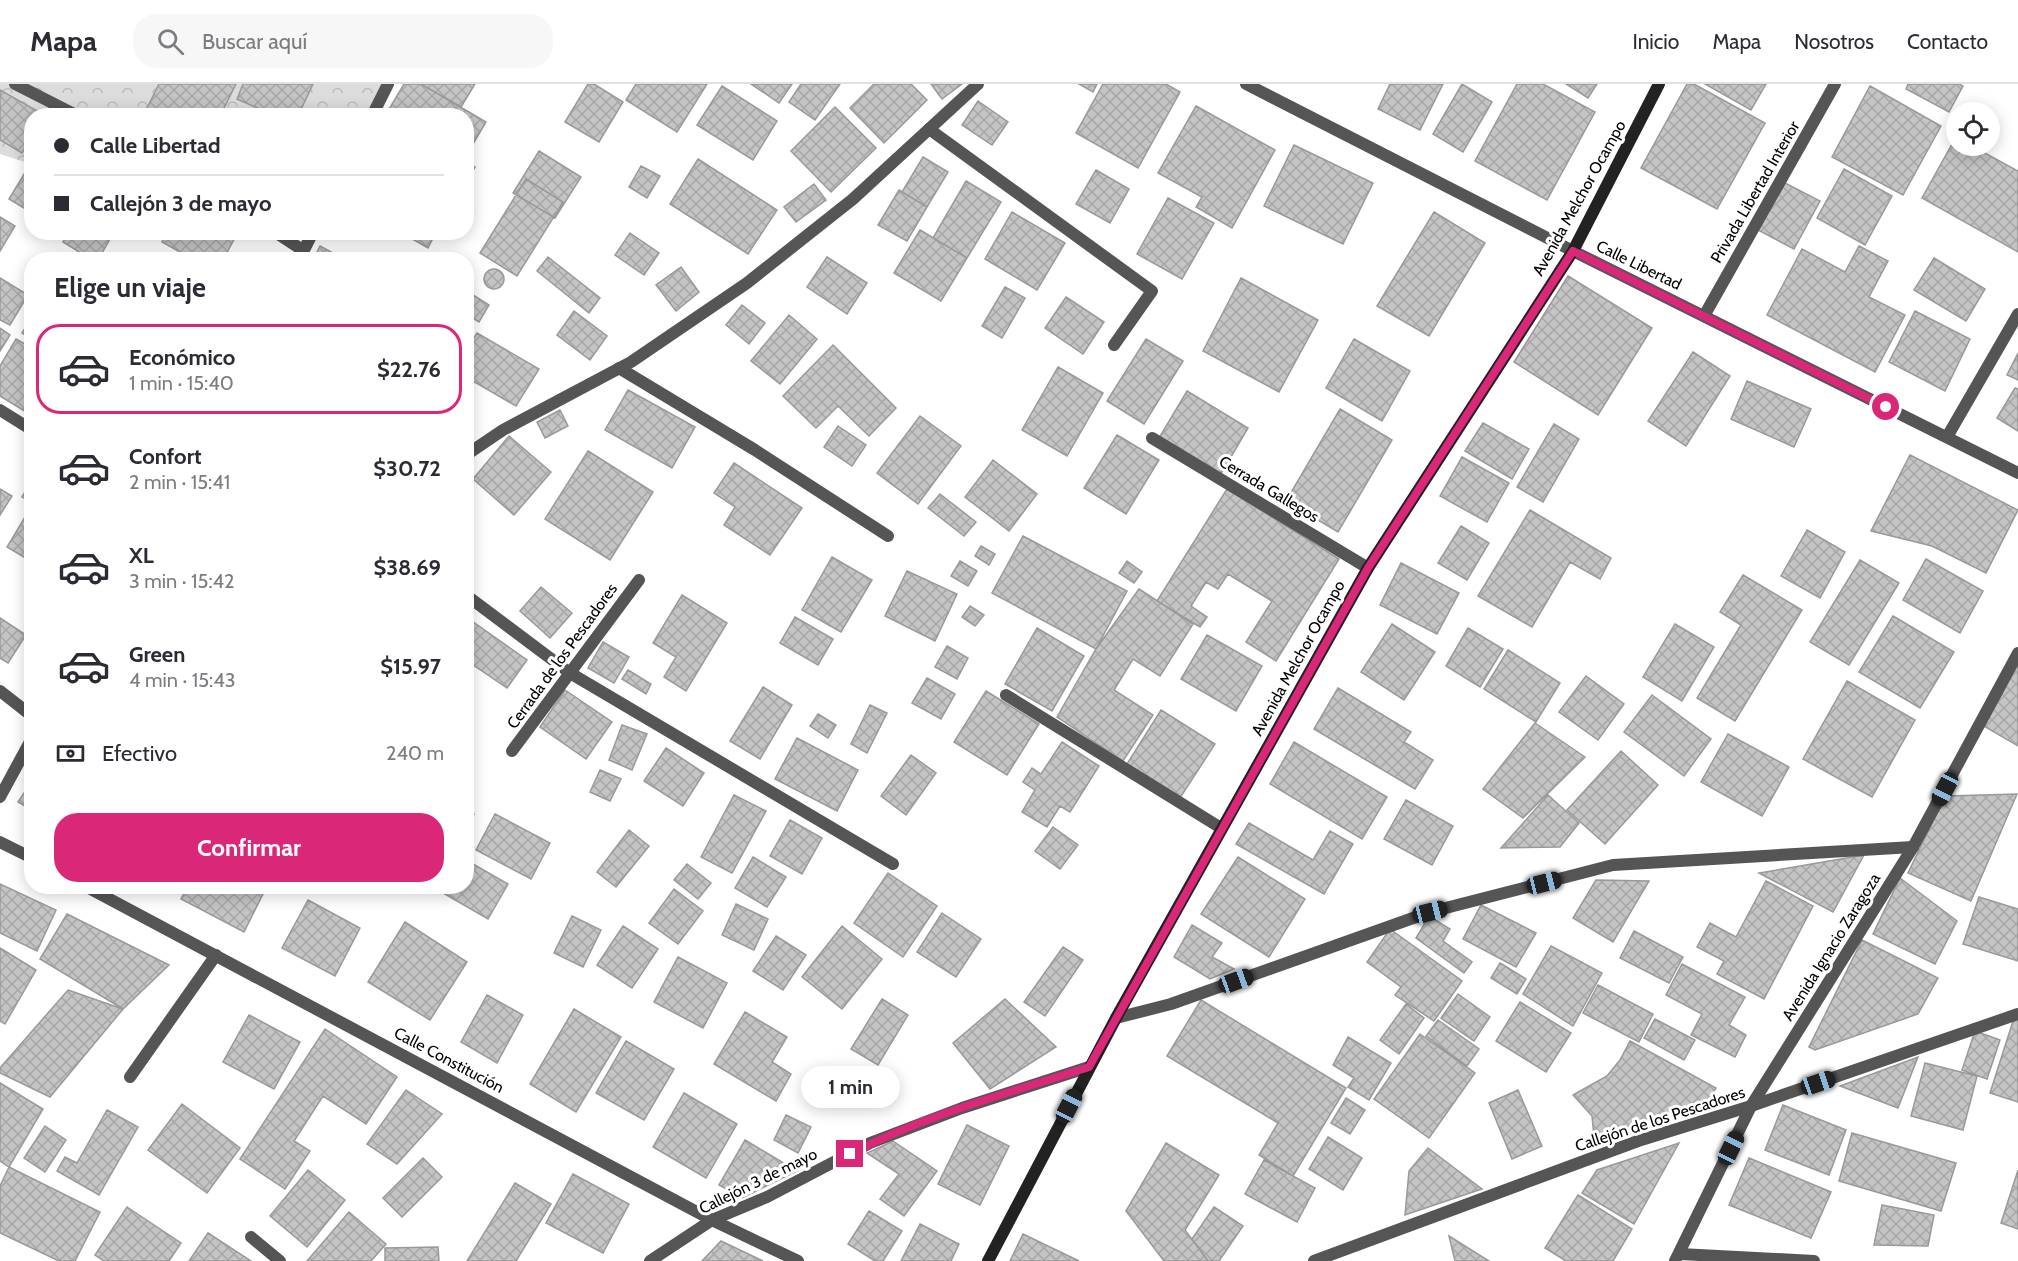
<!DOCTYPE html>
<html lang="es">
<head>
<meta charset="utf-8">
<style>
  body { margin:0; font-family:Cabin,sans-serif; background:#f7f7f7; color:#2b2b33; height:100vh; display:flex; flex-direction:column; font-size:22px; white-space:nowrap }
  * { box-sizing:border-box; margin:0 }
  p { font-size:20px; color:#7c7c81 }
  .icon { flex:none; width:33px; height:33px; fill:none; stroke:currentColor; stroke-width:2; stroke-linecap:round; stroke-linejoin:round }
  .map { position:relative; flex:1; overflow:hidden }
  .details { position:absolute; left:24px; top:168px; width:450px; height:642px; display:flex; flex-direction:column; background:#fff; border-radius:24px; box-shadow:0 3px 15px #0003 }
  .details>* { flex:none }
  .guide { position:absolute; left:24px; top:24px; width:450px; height:132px; border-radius:24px; box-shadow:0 3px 15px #0003; display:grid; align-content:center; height:132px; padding:0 30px; background:#fff }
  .tools { position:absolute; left:1946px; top:18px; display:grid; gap:12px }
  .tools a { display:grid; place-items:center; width:54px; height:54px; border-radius:50%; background:#fff; box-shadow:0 3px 15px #0003; font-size:30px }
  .end { position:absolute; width:27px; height:27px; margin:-14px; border:8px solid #db2777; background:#fff; box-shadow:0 0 0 3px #fff }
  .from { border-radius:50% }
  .bubble { position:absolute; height:42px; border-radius:21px; background:#fff; box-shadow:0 3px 15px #0003; font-size:20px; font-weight:700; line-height:42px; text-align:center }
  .car { position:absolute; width:18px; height:36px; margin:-18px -9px; border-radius:8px; box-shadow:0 0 4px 2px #0007; background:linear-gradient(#222 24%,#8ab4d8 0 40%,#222 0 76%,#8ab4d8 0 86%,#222 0) }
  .guide b { display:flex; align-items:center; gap:21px; height:57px; font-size:22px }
  .guide b+b { border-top:2px solid #e1e1e2 }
  .guide i { width:15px; height:15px; background:#2b2b33 }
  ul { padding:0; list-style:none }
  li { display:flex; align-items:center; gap:18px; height:90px; margin:0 12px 9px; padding:0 18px; border:3px solid transparent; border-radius:24px }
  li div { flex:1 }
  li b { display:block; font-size:22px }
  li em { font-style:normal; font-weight:700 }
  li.active { border-color:#db2777 }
  li>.icon { width:54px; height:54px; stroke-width:1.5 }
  h2 { padding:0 30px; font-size:27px; line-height:72px }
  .pay { display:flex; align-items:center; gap:15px; height:66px; padding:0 30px; font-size:22px }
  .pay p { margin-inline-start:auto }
  .action { display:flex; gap:12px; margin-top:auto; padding:12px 30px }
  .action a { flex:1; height:69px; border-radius:24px; background:#db2777; color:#fff; font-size:24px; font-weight:700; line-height:69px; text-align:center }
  header { display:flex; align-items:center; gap:36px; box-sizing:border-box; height:84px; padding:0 30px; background:#fff; border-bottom:2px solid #e1e1e2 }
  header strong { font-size:28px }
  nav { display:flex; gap:33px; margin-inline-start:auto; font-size:21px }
  .search { width:420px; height:54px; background:#f7f7f7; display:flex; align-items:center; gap:15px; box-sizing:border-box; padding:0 21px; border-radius:24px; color:#7c7c81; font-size:22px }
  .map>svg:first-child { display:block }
</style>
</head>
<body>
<header>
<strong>Mapa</strong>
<div class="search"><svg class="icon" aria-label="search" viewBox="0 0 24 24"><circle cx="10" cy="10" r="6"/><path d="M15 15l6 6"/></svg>Buscar aquí</div>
<nav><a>Inicio</a><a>Mapa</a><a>Nosotros</a><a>Contacto</a></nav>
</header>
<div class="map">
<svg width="2018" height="1177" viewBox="0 0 2018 1177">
  <defs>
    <pattern id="park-crowns" width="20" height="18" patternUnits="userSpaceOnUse" patternTransform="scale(1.5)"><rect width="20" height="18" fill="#dcdcdc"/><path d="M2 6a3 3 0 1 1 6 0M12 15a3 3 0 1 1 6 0" fill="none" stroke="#bbb"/></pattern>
    <pattern id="building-cross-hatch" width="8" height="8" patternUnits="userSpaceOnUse" patternTransform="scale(1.5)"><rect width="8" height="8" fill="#c4c4c4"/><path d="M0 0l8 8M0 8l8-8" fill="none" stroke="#a7a7a7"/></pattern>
  </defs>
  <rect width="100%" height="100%" fill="#fff"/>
  <path fill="url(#park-crowns)" d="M0,0H393L376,31L32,32L31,80L0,70Z"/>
  <path fill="url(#building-cross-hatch)" stroke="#999" stroke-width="1.5" d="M159,0H236L220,32H143Z
    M243,0H313L298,32H275L237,15Z
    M404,0H421L486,38L466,72V32H396L388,27Z
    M421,0H475L461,23Z
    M588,0H594L623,18L599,58L565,38Z
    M636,0H707L677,48L626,16Z
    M751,0H792L779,19Z
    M801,0H840L815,36L789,18Z
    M874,0H911L927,16L884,59L850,24Z
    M931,0H962L942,15Z
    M1079,0H1097L1093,8Z
    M1103,0H1166L1180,8L1138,84L1076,49Z
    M1390,0H1443L1420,46L1378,25Z
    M1462,0L1492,18L1463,68L1433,50Z
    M1517,0H1543L1595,28L1547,116L1475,77Z
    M1566,0H1597L1588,14Z
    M1687,0H1694L1765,39L1717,125L1641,84Z
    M1705,0H1766L1751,26Z
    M1908,0H1959L1963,2L1949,28L1906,5Z
    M722,2L777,37L753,76L697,41Z
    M1870,2L1941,42L1903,111L1832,73Z
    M0,6L44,31L32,32V52L22,69L0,56Z
    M978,17L1008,38L992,61L962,41Z
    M1196,22L1275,66L1232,144L1196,123L1202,113L1158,89Z
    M835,23L876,64L831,108L791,67Z
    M1956,53V62H1972L2018,87V168L1922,114Z
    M1294,61L1373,99L1343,160L1264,122Z
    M539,67L581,93L555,134L513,109Z
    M923,73L948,88L927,123L902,108Z
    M698,75L777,126L748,170L670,120Z
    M32,77V129L9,115Z
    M466,79L475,83L466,98Z
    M641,82L660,92L647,114L629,103Z
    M1844,85L1892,112L1865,161L1817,134Z
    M1096,86L1129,105L1110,139L1076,120Z
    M526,95L563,118L517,192L480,169Z
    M966,97L1001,118L967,174L933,154Z
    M1783,98L1820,117L1794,165L1758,146Z
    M814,100L826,116L796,138L784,123Z
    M899,106L927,123L907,157L878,141Z
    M1168,114L1214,139L1182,195L1137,170Z
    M1012,128L1065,159L1037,206L985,175Z
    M1434,128L1485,159L1429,252L1377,222Z
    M0,133L15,142L0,167Z
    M920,146L967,174L941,217L894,189Z
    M69,148H114L98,176H92L63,158Z
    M167,148H238L223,176H194L162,158Z
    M400,148H436L428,164Z
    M630,149L659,169L644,191L615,171Z
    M320,162L346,176H313Z
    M1859,162L1888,177L1869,213L1905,231L1875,288L1767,231L1802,165L1845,188Z
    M548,173L600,214L589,229L537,187Z
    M827,173L867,199L847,230L807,203Z
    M1934,174L1985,205L1966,237L1914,206Z
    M681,183L699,208L676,227L656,201Z
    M484 195a10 10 0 1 1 20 0a10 10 0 1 1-20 0Z
    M1568,192L1652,244L1598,331L1514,278Z
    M0,194L28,211L10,241L0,236Z
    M1241,194L1318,236L1279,308L1203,267Z
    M1005,203L1025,214L1002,254L982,242Z
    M473,211L489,221L479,238L466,230V221Z
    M1066,213L1104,238L1083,270L1045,244Z
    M742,221L765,239L749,260L726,241Z
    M574,227L607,252L590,276L557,251Z
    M1915,227L1970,255L1945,307L1889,278Z
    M789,231L817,255L780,300L751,277Z
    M32,233V255L22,249Z
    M0,244L10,251L0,267Z
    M477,249L539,285L516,322L466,293V266Z
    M16,255L32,264L31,331L0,312V282Z
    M1146,255L1183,277L1144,340L1107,317Z
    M1354,255L1410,287L1382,337L1326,304Z
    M833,261L896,324L869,352L838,322L816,344L783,312Z
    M1693,268L1730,292L1686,362L1648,337Z
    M2018,269V296L2007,291Z
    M1058,283L1103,309L1067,372L1022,346Z
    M1747,297L1811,325L1794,363L1731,335Z
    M2015,304L2018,305V347L1997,334Z
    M628,306L695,343L672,384L605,346Z
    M1187,307L1248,344L1221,390L1159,354Z
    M1340,325L1392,356L1338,448L1286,417Z
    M560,326L568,342L545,354L537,338Z
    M920,332L961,362L918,420L877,389Z
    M1483,339L1529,365L1512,395L1465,367Z
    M1554,340L1579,355L1543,418L1517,403Z
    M838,342L866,361L852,382L824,363Z
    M1117,351L1159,376L1126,430L1084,404Z
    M509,352L551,388L514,431L473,395Z
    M588,367L653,408L610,476L545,435Z
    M1910,371L2018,426L1986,489L1932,462L1871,447Z
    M1462,373L1509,399L1487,438L1440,412Z
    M993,376L1037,410L1009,447L965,413Z
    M734,379L802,424L770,471L724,441L735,423L714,409Z
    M32,396V418L22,413Z
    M0,405L12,412L0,431Z
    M1227,405L1339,475L1276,577L1246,558L1272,517L1228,490L1218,505L1206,498L1191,522L1207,533L1200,543L1157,517Z
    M940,410L976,438L964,452L928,424Z
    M1530,426L1611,474L1600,495L1570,478L1532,543L1478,512Z
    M25,433L32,437V478L7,463Z
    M1461,442L1489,459L1467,496L1438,479Z
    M1807,446L1845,468L1820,514L1781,492Z
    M1023,452L1127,507L1096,565L992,509Z
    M981,462L995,470L989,481L975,472Z
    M832,473L872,496L841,548L802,526Z
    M1926,475L1983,507L1960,549L1903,516Z
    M1860,476L1899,499L1849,581L1810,558Z
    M960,477L977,487L968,502L951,492Z
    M1127,477L1142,488L1134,499L1119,489Z
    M1401,479L1459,509L1437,550L1380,521Z
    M907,487L957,510L935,557L885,532Z
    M1743,491L1802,526L1735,637L1697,614L1741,541L1720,528Z
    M541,503L572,529L550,554L520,527Z
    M1139,505L1193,540L1160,592L1133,575L1114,606L1153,631L1123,677L1057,633L1096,565Z
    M682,511L727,539L686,607L664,593L676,573L653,559Z
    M970,522L984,531L975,542L962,533Z
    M1893,532L1954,568L1920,624L1859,588Z
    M795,533L833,555L818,581L780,559Z
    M0,534L26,551L8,579L0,574Z
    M469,535L527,576L507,604L466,576V538Z
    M1392,540L1435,568L1404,616L1361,588Z
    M1675,540L1714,563L1682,617L1643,593Z
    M1037,544L1084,572L1052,627L1005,600Z
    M1468,544L1503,565L1480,603L1446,582Z
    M1207,551L1262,582L1236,627L1181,595Z
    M603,558L629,573L614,599L588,584Z
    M947,562L968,574L957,595L935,583Z
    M1508,566L1560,599L1536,638L1484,605Z
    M2016,582L2018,583V662L1982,641Z
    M628,586L651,600L646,610L622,595Z
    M1586,592L1624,620L1598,656L1559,628Z
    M927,594L955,610L941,635L912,619Z
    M1847,597L1915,636L1872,713L1803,675Z
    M763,603L792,621L760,675L730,657Z
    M1338,604L1411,648L1404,658L1433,676L1415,705L1314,645Z
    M565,606L612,638L586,675L540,643Z
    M986,607L1039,640L1007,691L954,658Z
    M1652,611L1711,655L1684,692L1624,648Z
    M870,621L887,629L867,669L851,660Z
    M1161,626L1215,660L1180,714L1127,680Z
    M818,630L836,641L828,654L810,642Z
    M1535,639L1585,673L1523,734L1483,705Z
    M622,641L647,650L632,686L609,676Z
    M1728,650L1789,683L1762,732L1701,698Z
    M797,654L858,686L837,727L775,695Z
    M1062,658L1099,682L1070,728L1060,722L1047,743L1022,728L1035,706L1023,698L1032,684L1041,690Z
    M1294,658L1387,713L1362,755L1270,700Z
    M666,664L704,689L683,722L644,697Z
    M1621,667L1658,701L1605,760L1567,726Z
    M911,671L936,689L906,731L881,712Z
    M600,686L621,695L610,717L590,708Z
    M32,697V726L18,718Z
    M2017,710L1971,817L1908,789L1945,712Z
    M734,711L766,727L732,789L701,773Z
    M1548,711L1579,739L1560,763L1501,764Z
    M1406,716L1453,742L1432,781L1384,755Z
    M466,726L474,730L466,746Z
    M495,730L550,759L531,795L476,766Z
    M790,736L822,754L802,790L770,772Z
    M1249,739L1313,776L1330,747L1353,760L1324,810L1236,760Z
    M1053,743L1078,761L1060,785L1035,767Z
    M629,746L649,762L616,803L597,788Z
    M1864,771L1833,828L1759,789Z
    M753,773L786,793L767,823L735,804Z
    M1238,773L1305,815L1269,873L1201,830Z
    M466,776L508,800L488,835L443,809L447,802H466Z
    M687,780L711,799L698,815L674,796Z
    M888,789L937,822L903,873L854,839Z
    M1900,794L1957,837L1935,880L1873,850Z
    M1596,796L1649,797L1613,858L1573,834Z
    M1766,797L1813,822L1764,915L1717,890L1724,877L1697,863L1710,839L1736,853Z
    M0,800L56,826L37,867L0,849Z
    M188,802H267L244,848L181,815Z
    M674,805L703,827L678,860L649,839Z
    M1979,813L2018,825V877L1963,860Z
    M308,816L360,844L335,892L282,864Z
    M736,820L768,835L754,866L722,851Z
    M1481,821L1536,849L1516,883L1463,855Z
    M942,829L981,855L956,893L917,868Z
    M67,830L169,881L123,925L40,875Z
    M572,832L601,846L583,883L554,869Z
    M1429,832L1450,845L1443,857L1472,878L1464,889L1416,854Z
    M405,838L467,878L430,936L368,898Z
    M1192,841L1222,859L1212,873L1234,885L1210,895L1174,873Z
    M623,842L658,865L632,904L597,881Z
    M842,842L882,875L842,925L802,893Z
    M1390,845L1462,897L1434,937L1395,911L1401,903L1367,878Z
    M1634,847L1683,873L1669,899L1620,874Z
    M776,852L806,871L783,906L753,887Z
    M1862,856L1938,894L1918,930L1815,966L1809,963Z
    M1551,862L1602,889L1573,942L1523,910Z
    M1063,863L1083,876L1045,932L1024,918Z
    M0,864L36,886L5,940L0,937Z
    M678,873L727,899L703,944L654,918Z
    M1500,879L1526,895L1517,910L1491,894Z
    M1682,880L1745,913L1729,941L1746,951L1735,973L1691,951L1702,930L1666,911Z
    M1598,901L1653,930L1639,958L1583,929Z
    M68,906L123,925L50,1013L0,989V984Z
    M1458,910L1490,933L1474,957L1441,934Z
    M487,911L523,931L497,979L461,958Z
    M882,915L908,931L878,981L851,965Z
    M1005,915L1056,963L990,1005L953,959Z
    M1201,916L1346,1004L1293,1092L1259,1071L1278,1039L1167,972Z
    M1520,918L1571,949L1546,988L1496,957Z
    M1406,920L1424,934L1399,970L1380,956Z
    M574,925L621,953L576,1028L530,1000Z
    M745,928L787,953L772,978L791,990L776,1017L714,980Z
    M249,931L300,958L274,1005L223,978Z
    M2014,934L2018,935V1018L1990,1009Z
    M1655,935L1695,956L1684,976L1644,954Z
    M1438,936L1479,965L1467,982L1426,952Z
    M325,945L397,993L366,1040L323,1012L294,1057L310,1067L285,1105L240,1075Z
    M1975,947L2000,956L1987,995L1962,986Z
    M1420,950L1475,989L1429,1054L1374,1015Z
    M1348,953L1391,979L1369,1016L1348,1003L1354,994L1333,981Z
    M626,957L674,985L644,1036L596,1009Z
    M1630,957L1716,1004L1706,1022L1595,1063L1592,1032L1573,1011L1607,992L1620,976Z
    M1918,973L1898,1024L1840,1002Z
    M1925,979L1977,992L1963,1046L1911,1032Z
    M0,999L43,1025L9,1083L0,1077Z
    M406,1006L442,1030L397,1080L367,1060Z
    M1518,1006L1542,1062L1512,1075L1489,1019Z
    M684,1009L737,1040L706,1094L653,1063Z
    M1346,1014L1365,1026L1350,1050L1331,1039Z
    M182,1020L240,1064L207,1109L148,1066Z
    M1783,1021L1846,1046L1829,1091L1765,1066Z
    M107,1026L138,1043L99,1111L57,1087L65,1073L77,1079Z
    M786,1031L811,1043L798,1069L774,1056Z
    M967,1041L1009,1062L980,1121L938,1100Z
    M45,1042L66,1056L45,1088L24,1074Z
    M1852,1049L1956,1079L1941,1127L1839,1097Z
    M1328,1053L1362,1074L1343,1106L1309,1085Z
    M745,1056L797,1087L742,1114L719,1101Z
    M893,1057L937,1087L904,1132L880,1115L899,1090L867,1069Z
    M1166,1059L1219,1091L1185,1146L1208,1177H1164L1126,1127Z
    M1679,1059L1634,1140L1582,1109L1597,1086Z
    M1428,1064L1482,1105L1405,1131L1409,1087Z
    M423,1074L442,1093L402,1133L383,1114Z
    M1749,1074L1831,1108L1811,1154L1729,1121Z
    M1264,1076L1315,1104L1297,1138L1245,1110Z
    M9,1083L100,1128L75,1177H59L0,1149V1102Z
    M308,1086L345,1116L307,1163L270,1132Z
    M2018,1086V1145L2001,1139Z
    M573,1090L629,1120L603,1169L546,1139Z
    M515,1099L551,1120L516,1177H467Z
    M1578,1111L1632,1145L1613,1177H1566L1545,1164Z
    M1882,1121L1934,1131L1928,1162L1874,1161Z
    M127,1123L181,1159L169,1177H104L95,1171Z
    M1214,1123L1243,1142L1219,1177H1208L1192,1155Z
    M869,1127L902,1147L883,1177H875L848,1160Z
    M349,1128L386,1160L371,1177H307Z
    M920,1140L959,1160L951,1177H901Z
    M208,1149L251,1177H189Z
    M1023,1150L1079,1177H1010Z
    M1449,1152L1489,1177H1455Z
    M721,1157L763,1177H702Z
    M438,1163L439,1177H385V1164Z"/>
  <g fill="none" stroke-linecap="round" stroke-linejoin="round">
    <path stroke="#555" stroke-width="12" d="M929,45L1152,207L1114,261
      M619,284L755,366L888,452
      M466,511L570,589L893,780
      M1006,611L1221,744
      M1116,934L1171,920L1430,828L1613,781L1913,763
      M251,1153L280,1177
      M1680,1170L1814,1177
      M650,1177L712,1136L767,1113L870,1059L962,1024L1089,983
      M1314,1177L1638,1057L1751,1022L2018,930"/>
    <path stroke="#555" stroke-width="12" d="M15,0L78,32
      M1246,0L1573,167L2018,389
      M372,32L388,0
      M275,148L304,167
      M299,176L313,148
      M1704,232L1835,0
      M0,326L32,346
      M1947,353L2018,230
      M1152,354L1368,484
      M466,371L503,346L631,278L747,199L853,115L978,0
      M0,607L32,632
      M512,667L639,496
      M0,713L32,654
      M0,758L32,774
      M85,802L712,1136L798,1177
      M130,993L216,871
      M1675,1177L1751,1022L1913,763L2018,569"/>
    <path stroke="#222" stroke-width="12" d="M988,1177L1116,934L1368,484L1573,167L1659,0"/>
  </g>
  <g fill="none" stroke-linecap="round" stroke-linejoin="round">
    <path stroke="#db2777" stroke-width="8" d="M850,1070C925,1031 1009,1009 1089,983L1368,484L1573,167L1886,323"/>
  </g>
  <g text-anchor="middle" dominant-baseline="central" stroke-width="6" stroke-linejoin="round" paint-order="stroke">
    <g font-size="16" fill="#000" stroke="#fff">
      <text transform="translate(1755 108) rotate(-60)">Privada Libertad Interior</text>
      <text transform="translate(1579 114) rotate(-61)">Avenida Melchor Ocampo</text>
      <text transform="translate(1639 181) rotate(26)">Calle Libertad</text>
      <text transform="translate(1269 405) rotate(31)">Cerrada Gallegos</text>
      <text transform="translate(562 572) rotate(-54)">Cerrada de los Pescadores</text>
      <text transform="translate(1298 574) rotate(-61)">Avenida Melchor Ocampo</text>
      <text transform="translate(1831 863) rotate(-58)">Avenida Ignacio Zaragoza</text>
      <text transform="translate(449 976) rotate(28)">Calle Constitución</text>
      <text transform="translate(1660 1035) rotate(-18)">Callejón de los Pescadores</text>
      <text transform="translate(758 1097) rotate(-26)">Callejón 3 de mayo</text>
    </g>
  </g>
</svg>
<div class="tools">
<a><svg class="icon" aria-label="locate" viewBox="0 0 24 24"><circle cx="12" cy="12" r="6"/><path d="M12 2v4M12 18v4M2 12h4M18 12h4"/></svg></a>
</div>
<i class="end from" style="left:1886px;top:323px"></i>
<i class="end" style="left:850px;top:1070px"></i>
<div class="bubble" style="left:801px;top:982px;width:99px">1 min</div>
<i class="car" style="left:1945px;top:705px;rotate:208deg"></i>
<i class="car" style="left:1544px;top:799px;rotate:76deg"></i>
<i class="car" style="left:1430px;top:828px;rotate:76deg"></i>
<i class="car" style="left:1236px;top:897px;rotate:70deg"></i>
<i class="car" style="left:1818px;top:999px;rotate:71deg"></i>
<i class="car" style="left:1069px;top:1022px;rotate:27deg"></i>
<i class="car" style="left:1731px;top:1064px;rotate:26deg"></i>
<div class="guide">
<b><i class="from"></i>Calle Libertad</b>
<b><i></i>Callejón 3 de mayo</b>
</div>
<section class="details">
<h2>Elige un viaje</h2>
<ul>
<li class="active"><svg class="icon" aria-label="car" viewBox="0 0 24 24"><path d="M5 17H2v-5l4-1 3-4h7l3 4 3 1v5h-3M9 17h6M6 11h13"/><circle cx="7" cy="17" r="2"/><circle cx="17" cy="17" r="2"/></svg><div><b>Económico</b><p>1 min · 15:40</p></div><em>$22.76</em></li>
<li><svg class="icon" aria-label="car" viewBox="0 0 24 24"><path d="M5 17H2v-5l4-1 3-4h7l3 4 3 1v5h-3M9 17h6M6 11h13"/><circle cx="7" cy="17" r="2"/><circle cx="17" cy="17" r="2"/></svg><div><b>Confort</b><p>2 min · 15:41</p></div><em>$30.72</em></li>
<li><svg class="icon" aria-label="car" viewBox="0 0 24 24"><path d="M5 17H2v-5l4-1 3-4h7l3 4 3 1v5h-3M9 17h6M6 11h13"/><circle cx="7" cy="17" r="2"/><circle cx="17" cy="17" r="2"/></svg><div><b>XL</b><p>3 min · 15:42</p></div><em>$38.69</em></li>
<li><svg class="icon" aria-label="car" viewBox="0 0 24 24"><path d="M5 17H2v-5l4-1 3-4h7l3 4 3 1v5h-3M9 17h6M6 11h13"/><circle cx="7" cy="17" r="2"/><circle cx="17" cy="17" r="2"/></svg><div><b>Green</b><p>4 min · 15:43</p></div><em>$15.97</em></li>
</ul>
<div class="pay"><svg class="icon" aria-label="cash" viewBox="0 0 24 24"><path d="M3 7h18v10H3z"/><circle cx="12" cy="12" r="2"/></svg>Efectivo<p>240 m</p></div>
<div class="action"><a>Confirmar</a></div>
</section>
</div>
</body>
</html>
